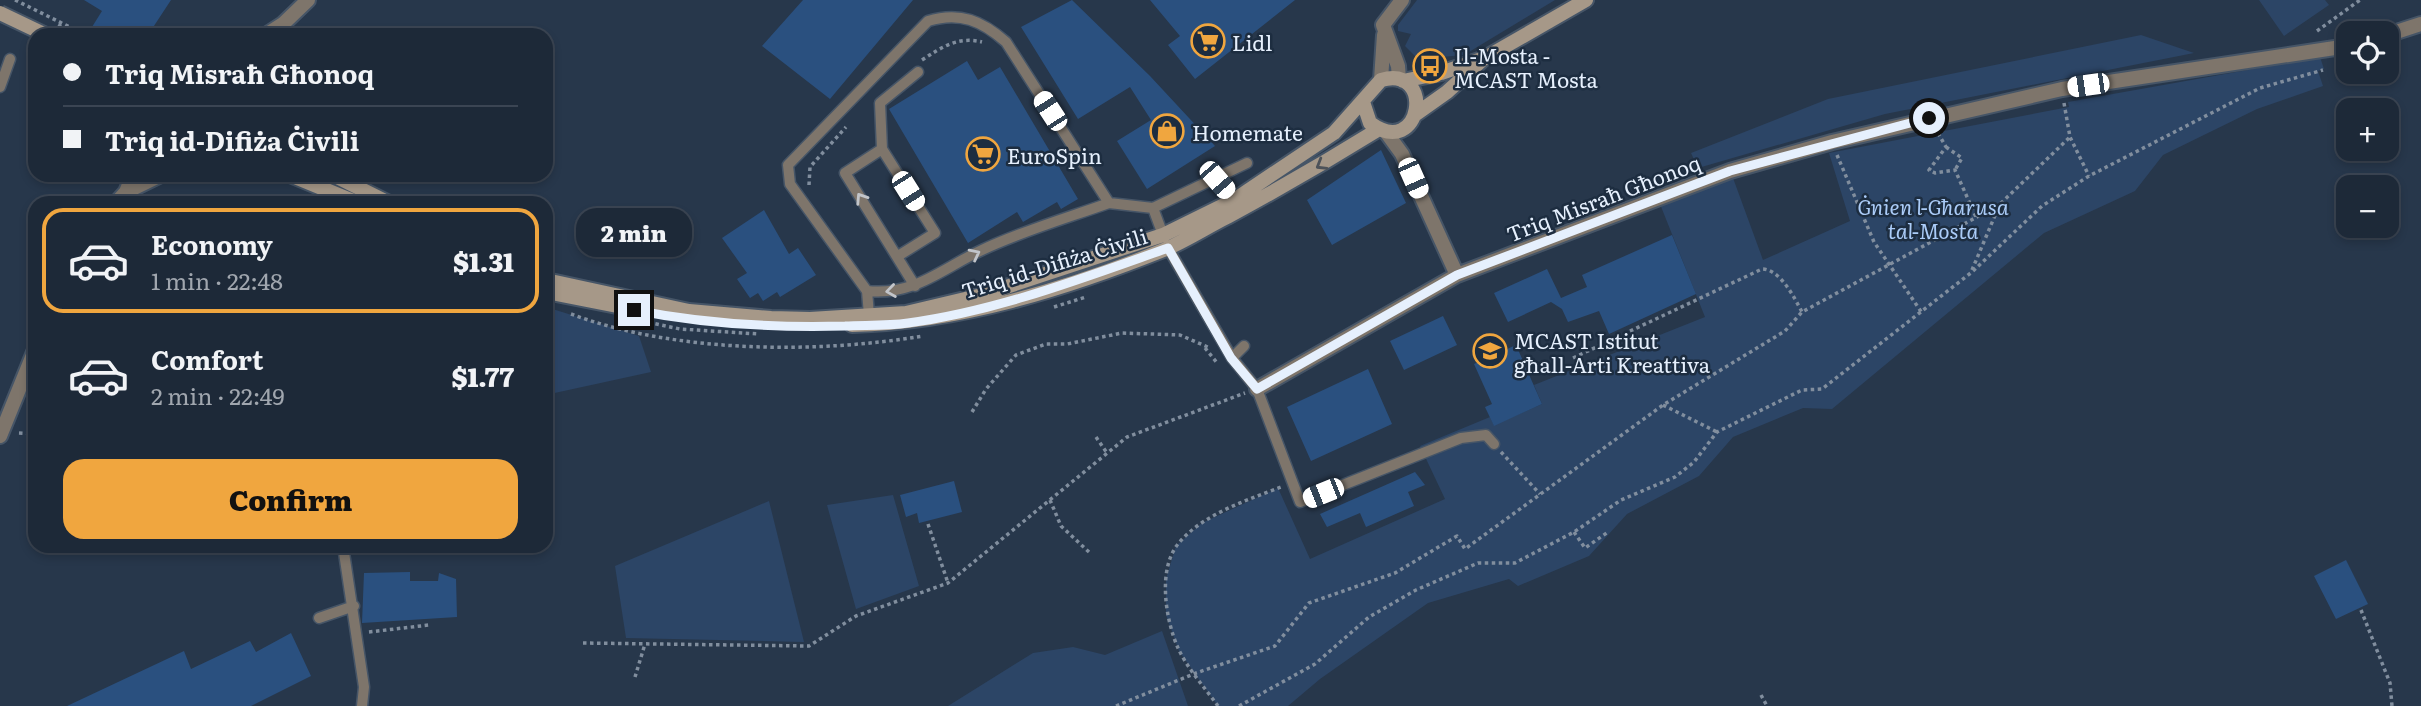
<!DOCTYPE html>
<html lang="en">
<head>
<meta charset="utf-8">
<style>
  body { margin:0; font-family:Literata,serif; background:#253140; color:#f1f3f6; height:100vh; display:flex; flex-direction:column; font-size:26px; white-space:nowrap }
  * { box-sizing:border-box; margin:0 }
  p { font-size:23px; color:#a0a6ae }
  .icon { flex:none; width:38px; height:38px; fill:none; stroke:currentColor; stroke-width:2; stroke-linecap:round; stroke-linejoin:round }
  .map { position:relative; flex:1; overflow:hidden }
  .details { position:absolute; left:28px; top:196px; width:525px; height:357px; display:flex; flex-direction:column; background:#1d2938; border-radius:21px; box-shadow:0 4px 10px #0003,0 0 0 2px #3b4553 }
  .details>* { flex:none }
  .banner { position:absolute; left:28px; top:28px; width:525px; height:154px; border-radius:21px; box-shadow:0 4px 10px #0003,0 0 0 2px #3b4553; display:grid; align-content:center; height:154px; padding:0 35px; background:#1d2938 }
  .fabs { position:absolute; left:2336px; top:21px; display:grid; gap:14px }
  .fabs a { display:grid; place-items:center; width:63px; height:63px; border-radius:14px; background:#1d2938; box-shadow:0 4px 10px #0003,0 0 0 2px #3b4553; font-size:35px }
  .end { position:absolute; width:32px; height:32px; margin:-16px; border:9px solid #e6f0fd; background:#111; box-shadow:0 0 0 4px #111 }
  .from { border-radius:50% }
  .bubble { position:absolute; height:49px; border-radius:21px; background:#1d2938; box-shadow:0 4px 10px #0003,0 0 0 2px #3b4553; font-size:23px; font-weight:800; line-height:49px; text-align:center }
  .car { position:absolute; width:21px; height:42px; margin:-21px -10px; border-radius:9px; box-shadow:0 0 5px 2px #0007; background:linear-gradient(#fff 24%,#345 0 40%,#fff 0 76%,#345 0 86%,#fff 0) }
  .banner b { display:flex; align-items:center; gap:24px; height:66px; font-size:26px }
  .banner b+b { border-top:2px solid #3b4553 }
  .banner i { width:18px; height:18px; background:#f1f3f6 }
  ul { padding:12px 0 0; list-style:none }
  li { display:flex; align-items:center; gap:21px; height:105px; margin:0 14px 10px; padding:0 21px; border:4px solid transparent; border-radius:21px }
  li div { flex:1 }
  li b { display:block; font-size:26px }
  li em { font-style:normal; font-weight:800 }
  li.active { border-color:#f0a63f }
  li>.icon { width:63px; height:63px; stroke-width:1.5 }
  .cta { display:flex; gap:14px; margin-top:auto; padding:14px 35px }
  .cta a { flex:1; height:80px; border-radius:21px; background:#f0a63f; color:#111; font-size:28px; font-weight:800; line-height:80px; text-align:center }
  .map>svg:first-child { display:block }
</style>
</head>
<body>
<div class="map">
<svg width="2421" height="706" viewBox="0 0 2421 706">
  <rect width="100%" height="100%" fill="#27374b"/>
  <path fill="#2c4566" d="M1417,0H1555L1464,55L1418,59L1405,46L1411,34L1398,31V25Z
    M2259,0H2325L2329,5L2284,36Z
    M2141,35L2194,53L1885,114L1698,168L1691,153L1828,99Z
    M2320,57L2324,69L2318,71L2323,86L2257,109L2163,155L2135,191L2044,233L1832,409L1803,408L1733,437L1699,476L1627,514L1589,556L1518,586L1509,579L1428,603L1320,679L1288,706H1218L1179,651L1166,615V579L1176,546L1202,523L1278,488L1310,559L1445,499L1420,446L1490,417L1494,425L1542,404L1534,385L1705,317L1660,204L1733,178L1763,260L1850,221L1829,153L2069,107L2068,102Z
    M546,307L639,336L651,372L550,394L546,425Z
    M893,495L919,586L856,609L827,505Z
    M769,501L804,642L626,638L615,566Z
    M1162,631L1188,706H948L1033,653L1073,647L1105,655Z"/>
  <path fill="#2a507f" d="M84,0H171L148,35H105L92,27L102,11Z
    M803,0H913L830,99L762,46Z
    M1072,0L1150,76L1215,146L1147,189L1117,141L1151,120L1130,87L1078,119L1021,27Z
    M1150,0H1295L1195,79L1168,45L1180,36Z
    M967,61L978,80L1000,67L1078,199L1061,209L1057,202L1023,222L1017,212L968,243L889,109Z
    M1381,150L1406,203L1332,245L1307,200Z
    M764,210L789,254L798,248L816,275L780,297L777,292L763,301L758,293L750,298L737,279L747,273L722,238Z
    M1672,235L1696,294L1609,334L1599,311L1568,322L1562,309L1551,302L1508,322L1494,293L1547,269L1561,298L1587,287L1582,275Z
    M1443,316L1457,345L1404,370L1390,341Z
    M1516,345L1542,404L1494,426L1485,407L1492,404L1474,364Z
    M1368,369L1392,424L1311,461L1287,407Z
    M1415,472L1425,485L1408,492L1414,506L1366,527L1360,513L1327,527L1320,514Z
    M954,481L962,512L919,523L917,513L906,517L900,495Z
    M2346,560L2368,604L2336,619L2314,576Z
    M410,572V581H438L439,573L456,579L457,617L362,623L364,573Z
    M291,633L311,676L251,706H67L184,651L191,669L250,641L256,652Z"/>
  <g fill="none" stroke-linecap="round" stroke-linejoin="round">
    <defs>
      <path id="service" d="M0,87L10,59
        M882,149L880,103L918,72
        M1217,180L1234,200
        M1153,208L1163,235
        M1168,248L1232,358L1257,389L1300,502L1461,438L1486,435L1494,444
        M898,256L935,233L882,149L845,173L915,286
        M867,291C914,296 941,269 982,250C1022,231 1067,218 1109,203
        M869,315L867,291L790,184L788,165L928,21C960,11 982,21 1006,42L1109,203L1153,208L1247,163
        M1232,358L1244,346
        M343,546L364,687L362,706
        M319,618L354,606"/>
      <path id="minor" d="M266,35L283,24L308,0
        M2387,35L2421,24
        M1399,79L1398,66L1383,25L1402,0
        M1381,80L1384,35
        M1386,132L1402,154L1457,275L1730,171L1832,142L2062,89L2348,46
        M126,192L161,175
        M116,203L126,192L133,175
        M1257,389L1457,275
        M0,436L35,350"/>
      <path id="secondary" d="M1403,81L1441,73L1485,58L1586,0
        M1416,114L1447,92L1481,61
        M290,175L358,203
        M333,175L389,203
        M546,280L689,311L771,318L810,319L906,313L982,295L1163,235L1234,200L1334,133L1381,80C1436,64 1422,161 1370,123L1363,102
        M546,292L617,306
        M852,325C960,322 1066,289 1166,249C1187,240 1207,227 1227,217C1279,189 1329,160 1379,129"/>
    </defs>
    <use href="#service" stroke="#465567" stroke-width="13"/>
    <use href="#minor" stroke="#465567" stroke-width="18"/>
    <use href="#secondary" stroke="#465567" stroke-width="18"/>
    <path stroke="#818e9e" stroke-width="3.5" stroke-dasharray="3.5 3.5" stroke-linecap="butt" d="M2317,31L2360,0
      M922,60C942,47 958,36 982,42
      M2064,103L2070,137L2089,176
      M1938,133L1946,147L1929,170L1935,173L1955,170L1976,217
      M1946,147L1962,158L1955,170
      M1837,155L1874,242L1922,313
      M214,175L278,181
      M174,182L208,175
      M809,185L810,167L846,127
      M1972,270L1999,206
      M1054,307L1086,297
      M571,314C675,353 815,354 923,336
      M628,318L680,329L759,334
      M1205,348L1218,364
      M1573,358L1762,269C1780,269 1794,297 1802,312
      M1663,405L1717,432
      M972,412L986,389L1016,355L1046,344H1067L1122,333L1180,335L1210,348
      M19,433L35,434
      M1096,437L1107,453
      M1501,452L1540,494
      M1050,500L1061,526L1090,553
      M928,524L948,583
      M1574,532L1585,548L1608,532
      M2361,610L2390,683L2392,706
      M369,632L429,625
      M583,643L809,646L856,616L948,583L1127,437L1245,393
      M635,677L645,644
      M1761,695L1767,706
      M1116,706L1196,673L1275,646L1309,603L1395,573L1457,536L1465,549L1663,405L1785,331L1802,312L1999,205L2070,137
      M1218,706C1205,688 1187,668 1178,648C1166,621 1157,570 1178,544C1201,515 1247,500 1281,487
      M1239,706L1315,664L1369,617L1416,590L1478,563H1515L1574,532L1621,500L1675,477L1694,462L1717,432L1802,390L1822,389L1972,272L2042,206L2089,176L2260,88L2323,70"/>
    <use href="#service" stroke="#7e756b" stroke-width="10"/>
    <use href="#minor" stroke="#7e756b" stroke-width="14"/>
    <use href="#secondary" stroke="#a69888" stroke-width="14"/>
    <defs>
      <path id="secondary-bridge" d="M0,13L46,35"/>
    </defs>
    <use href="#secondary-bridge" stroke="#465567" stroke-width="18" stroke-linecap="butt"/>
    <path stroke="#818e9e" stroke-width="3.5" stroke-dasharray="3.5 3.5" stroke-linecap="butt" d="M15,0L86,35
      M58,25L78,35"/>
    <use href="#secondary-bridge" stroke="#a69888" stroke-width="14"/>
  </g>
  <defs><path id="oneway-chevron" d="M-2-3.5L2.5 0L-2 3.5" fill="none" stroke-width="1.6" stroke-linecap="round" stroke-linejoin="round" transform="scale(1.75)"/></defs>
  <use stroke="#4d5259" href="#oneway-chevron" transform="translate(1321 165) rotate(149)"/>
  <g stroke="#c2c5ca">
    <use href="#oneway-chevron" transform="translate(861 198) rotate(-123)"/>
    <use href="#oneway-chevron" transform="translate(975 254) rotate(-27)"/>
    <use href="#oneway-chevron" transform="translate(891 291) rotate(172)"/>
  </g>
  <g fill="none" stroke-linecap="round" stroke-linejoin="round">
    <path stroke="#e6f0fd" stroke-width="9" d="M634,310C704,324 773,328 845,326C865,325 887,326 908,323C997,311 1083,278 1168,248L1231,358L1257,389L1457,275L1730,171L1929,118"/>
  </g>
  <defs>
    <symbol id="supermarket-ring" viewBox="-11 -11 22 22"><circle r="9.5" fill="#1d2d40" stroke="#f0a63f" stroke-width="1.5"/><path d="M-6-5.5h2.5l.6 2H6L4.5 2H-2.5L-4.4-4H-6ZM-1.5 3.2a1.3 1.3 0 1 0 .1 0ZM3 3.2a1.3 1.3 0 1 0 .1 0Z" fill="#f0a63f"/></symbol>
    <symbol id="bus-ring" viewBox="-11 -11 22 22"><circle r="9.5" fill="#1d2d40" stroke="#f0a63f" stroke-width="1.5"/><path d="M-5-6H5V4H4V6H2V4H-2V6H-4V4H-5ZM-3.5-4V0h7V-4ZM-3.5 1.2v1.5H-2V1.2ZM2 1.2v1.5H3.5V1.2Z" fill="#f0a63f"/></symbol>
    <symbol id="shop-ring" viewBox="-11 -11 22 22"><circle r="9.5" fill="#1d2d40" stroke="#f0a63f" stroke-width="1.5"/><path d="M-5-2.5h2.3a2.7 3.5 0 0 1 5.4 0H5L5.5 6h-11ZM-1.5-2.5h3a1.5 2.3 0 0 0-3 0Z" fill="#f0a63f"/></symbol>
    <symbol id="school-ring" viewBox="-11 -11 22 22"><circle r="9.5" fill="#1d2d40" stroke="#f0a63f" stroke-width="1.5"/><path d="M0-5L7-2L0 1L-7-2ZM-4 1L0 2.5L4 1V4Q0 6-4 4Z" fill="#f0a63f"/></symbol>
  </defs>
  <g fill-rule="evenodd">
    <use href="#supermarket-ring" x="1189" y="22" width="38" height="38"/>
    <use href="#bus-ring" x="1411" y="47" width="38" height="38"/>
    <use href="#shop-ring" x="1148" y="112" width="38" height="38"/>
    <use href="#supermarket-ring" x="964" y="135" width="38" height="38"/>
    <use href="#school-ring" x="1471" y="332" width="38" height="38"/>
  </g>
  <g text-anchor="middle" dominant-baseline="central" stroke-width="5" stroke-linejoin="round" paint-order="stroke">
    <g font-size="21" fill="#e6f0fd" stroke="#1d2d40" text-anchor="start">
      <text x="1232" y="41">Lidl</text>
      <text x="1454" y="54">Il-Mosta -<tspan x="1454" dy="24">MCAST Mosta</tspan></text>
      <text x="1192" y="131">Homemate</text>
      <text x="1007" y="154">EuroSpin</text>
      <text x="1514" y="339">MCAST Istitut<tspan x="1514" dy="24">għall-Arti Kreattiva</tspan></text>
    </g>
    <g font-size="21" fill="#e6f0fd" stroke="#1d2d40">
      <text transform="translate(1603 197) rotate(-21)">Triq Misraħ Għonoq</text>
      <text transform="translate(1054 262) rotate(-17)">Triq id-Difiża Ċivili</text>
    </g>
    <g font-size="21" font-style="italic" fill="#abccf8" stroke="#1d2d40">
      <text x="1933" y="205">Ġnien l-Għarusa<tspan x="1933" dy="24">tal-Mosta</tspan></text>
    </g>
  </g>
</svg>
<div class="fabs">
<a><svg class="icon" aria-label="locate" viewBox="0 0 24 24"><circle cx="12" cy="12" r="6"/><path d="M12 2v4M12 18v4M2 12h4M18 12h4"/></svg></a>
<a>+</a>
<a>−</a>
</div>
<i class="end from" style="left:1929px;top:118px"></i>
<i class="end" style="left:634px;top:310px"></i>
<div class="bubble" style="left:576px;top:208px;width:116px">2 min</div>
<i class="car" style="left:2088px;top:85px;rotate:262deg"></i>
<i class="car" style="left:1050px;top:111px;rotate:327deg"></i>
<i class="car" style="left:1413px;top:178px;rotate:156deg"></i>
<i class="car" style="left:1217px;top:180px;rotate:139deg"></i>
<i class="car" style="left:908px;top:191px;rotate:148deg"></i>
<i class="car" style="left:1323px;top:493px;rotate:248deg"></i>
<div class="banner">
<b><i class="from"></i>Triq Misraħ Għonoq</b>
<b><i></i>Triq id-Difiża Ċivili</b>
</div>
<section class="details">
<ul>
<li class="active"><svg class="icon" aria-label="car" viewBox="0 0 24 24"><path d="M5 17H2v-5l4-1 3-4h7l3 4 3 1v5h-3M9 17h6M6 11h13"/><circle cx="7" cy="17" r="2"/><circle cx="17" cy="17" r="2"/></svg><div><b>Economy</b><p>1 min · 22:48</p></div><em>$1.31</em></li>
<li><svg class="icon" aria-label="car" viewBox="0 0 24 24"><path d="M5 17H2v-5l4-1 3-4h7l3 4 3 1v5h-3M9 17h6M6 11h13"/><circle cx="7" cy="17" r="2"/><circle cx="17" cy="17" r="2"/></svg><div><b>Comfort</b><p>2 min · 22:49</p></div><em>$1.77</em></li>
</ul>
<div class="cta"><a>Confirm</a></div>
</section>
</div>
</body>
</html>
